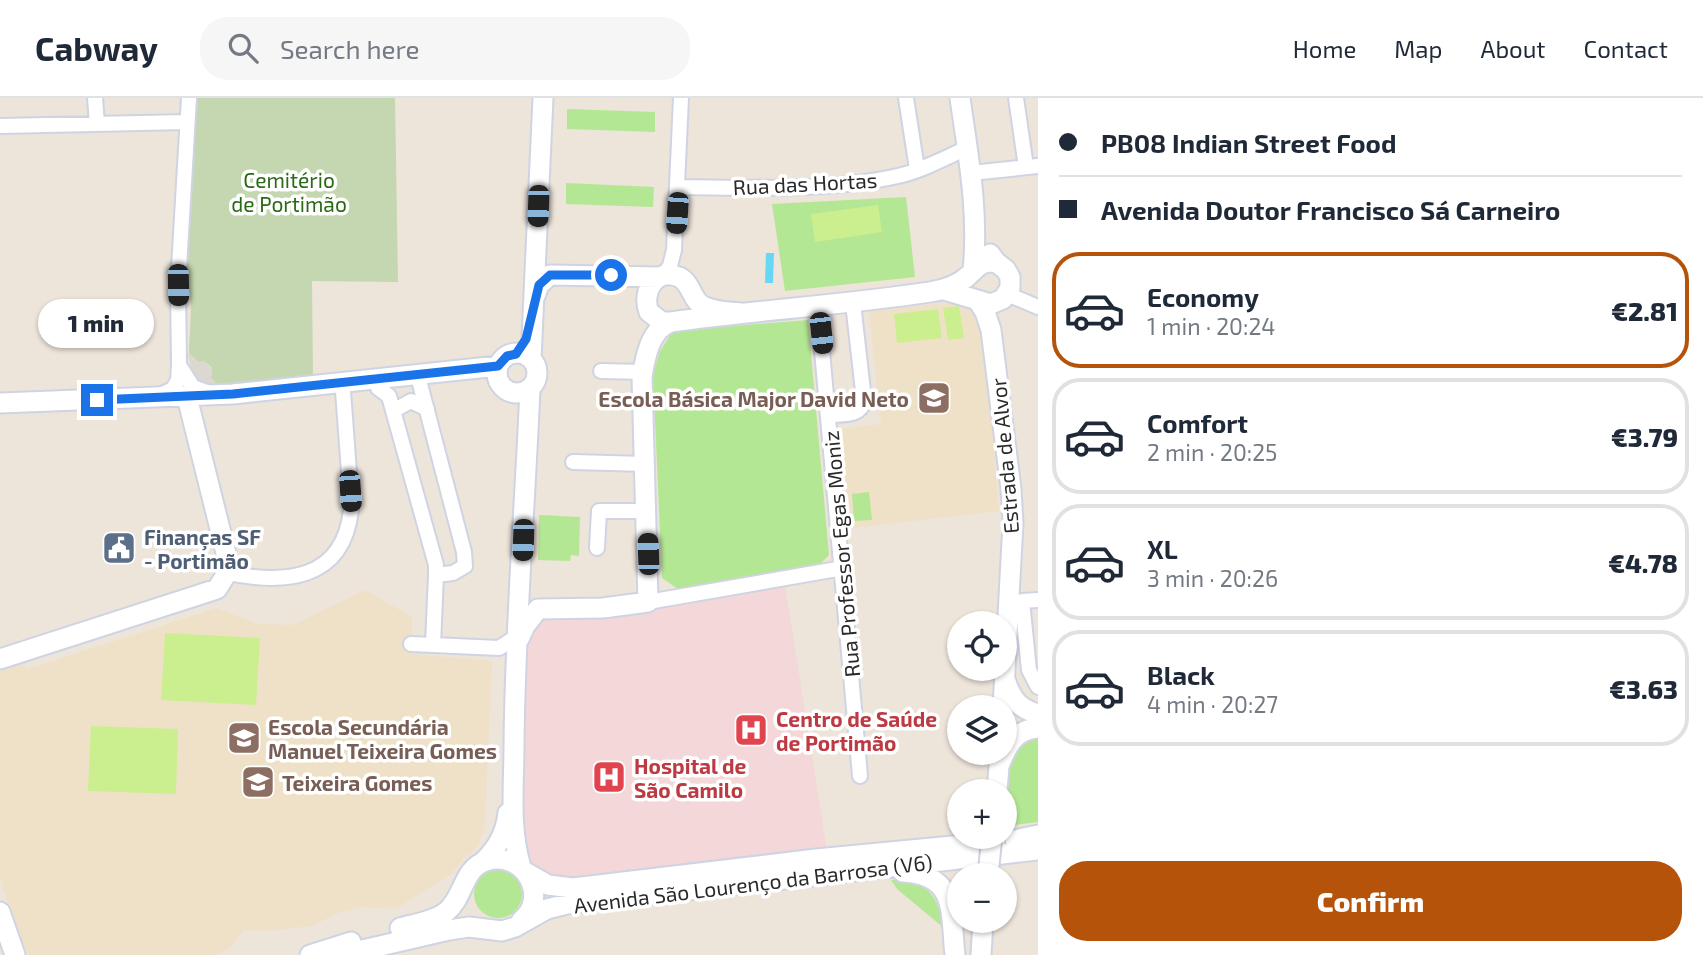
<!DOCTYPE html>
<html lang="en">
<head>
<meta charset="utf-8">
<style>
  body { margin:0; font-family:"Exo 2",sans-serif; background:#f6f6f7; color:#1f2937; height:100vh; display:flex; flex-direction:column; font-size:26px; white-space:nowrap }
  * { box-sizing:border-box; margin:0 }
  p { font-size:23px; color:#747a83 }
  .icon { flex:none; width:38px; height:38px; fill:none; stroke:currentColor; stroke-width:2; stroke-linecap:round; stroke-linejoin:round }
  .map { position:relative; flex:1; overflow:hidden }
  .drawer { display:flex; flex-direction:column; background:#fff; width:665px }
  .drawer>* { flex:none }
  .guide { display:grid; align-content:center; height:154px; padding:0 21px; background:#fff }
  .buttons { position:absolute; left:947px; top:513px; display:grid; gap:14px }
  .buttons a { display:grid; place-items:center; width:70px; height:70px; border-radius:50%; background:#fff; box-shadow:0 2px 5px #0004; font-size:35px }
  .end { position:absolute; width:32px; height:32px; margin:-16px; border:9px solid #1a73e8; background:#fff; box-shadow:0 0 0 4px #fff }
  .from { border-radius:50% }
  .bubble { position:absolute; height:49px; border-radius:24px; background:#fff; box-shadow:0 2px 5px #0004; font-size:23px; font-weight:800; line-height:49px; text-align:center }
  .car { position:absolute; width:21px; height:42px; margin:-21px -10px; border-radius:9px; box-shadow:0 0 5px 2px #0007; background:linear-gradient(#222 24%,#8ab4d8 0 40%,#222 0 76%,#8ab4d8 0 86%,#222 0) }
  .guide b { display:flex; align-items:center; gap:24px; height:66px; font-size:26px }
  .guide b+b { border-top:2px solid #e0e1e3 }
  .guide i { width:18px; height:18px; background:#1f2937 }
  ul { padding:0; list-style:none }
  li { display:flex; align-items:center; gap:21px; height:116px; margin:0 14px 10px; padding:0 7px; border:4px solid #e0e1e3; border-radius:28px }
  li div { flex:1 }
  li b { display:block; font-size:26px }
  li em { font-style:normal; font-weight:800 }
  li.selected { border-color:#b45309 }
  li>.icon { width:63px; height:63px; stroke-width:1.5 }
  .cta { display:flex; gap:14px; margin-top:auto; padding:14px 21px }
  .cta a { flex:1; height:80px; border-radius:28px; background:#b45309; color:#fff; font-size:28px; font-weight:800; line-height:80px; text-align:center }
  header { display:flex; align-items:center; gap:42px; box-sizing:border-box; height:98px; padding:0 35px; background:#fff; border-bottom:2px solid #e0e1e3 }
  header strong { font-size:33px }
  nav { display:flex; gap:38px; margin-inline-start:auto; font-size:24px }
  .search { width:490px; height:63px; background:#f6f6f7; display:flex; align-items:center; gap:18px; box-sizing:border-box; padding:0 24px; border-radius:28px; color:#747a83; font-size:26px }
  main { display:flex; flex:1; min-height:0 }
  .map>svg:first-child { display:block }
</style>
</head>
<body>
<header>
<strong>Cabway</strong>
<div class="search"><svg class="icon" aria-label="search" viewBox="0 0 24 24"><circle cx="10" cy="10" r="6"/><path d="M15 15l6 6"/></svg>Search here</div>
<nav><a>Home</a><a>Map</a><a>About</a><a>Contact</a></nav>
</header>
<main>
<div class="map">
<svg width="1038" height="857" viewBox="0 0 1038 857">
  <rect width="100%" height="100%" fill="#ede4da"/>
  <path fill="#efe1c8" d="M944,205L963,208L973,215L979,224L992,329L999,413L853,430L847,426L846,422L839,331L881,326L869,213Z
    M365,492L412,519V556L492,563L485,726L479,746L472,754L464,760L452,775L396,811L361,809L338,815L312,828L268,833L244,832L228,852L214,857H28L15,827L0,780V569L16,561L28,571L217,510L257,526L293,527Z"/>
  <path fill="#f4d7d9" d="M784,480L828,760L573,790L521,769L525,528L538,511Z"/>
  <path fill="#b4e793" d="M567,11L655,14V34L567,31Z
    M566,85L654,89L653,109L566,106Z
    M906,99L915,179L785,193L772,106Z
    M808,222L829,457L820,466L678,491L662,480L653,276L660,253L673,233Z
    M869,394L872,422L854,423L852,396Z
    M539,417L580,419L579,458L571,457L570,463L538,462Z
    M1038,640V724L1005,728C1007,698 1001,649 1038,640Z
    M474 796a24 24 0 1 1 48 0a24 24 0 1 1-48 0Z
    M903,781C934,791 937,799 944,830L897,791L891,782Z"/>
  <path fill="#c5d7b0" d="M197,0H395L398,184L312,183L313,278L217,286L211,280L212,270C208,265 205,263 198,264L189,255C189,237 194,200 187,186Z"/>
  <path fill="#cbef8e" d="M878,107L882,134L815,144L811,116Z
    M959,208L964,240L948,242L943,210Z
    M938,211L942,240L897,245L894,216Z
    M165,535L260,540L256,607L161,602Z
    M91,628L178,631L176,696L88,693Z"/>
  <path fill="#dcd7d1" d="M189,255L198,264L204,263L212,270L211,280L217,286L216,290L201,286L196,280L192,274L188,257Z"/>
  <path fill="#66d7f5" d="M766,155H774L773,185H765Z"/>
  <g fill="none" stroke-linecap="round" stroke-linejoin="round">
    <defs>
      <path id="street" d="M95,0L97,26
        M906,0L917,71
        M1016,0L1026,69
        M0,28L187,24
        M971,75L1038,68
        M678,89C746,90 832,93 898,78C921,73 945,60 967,50
        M663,178L670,168L674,152L681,0
        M1007,196L1038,209
        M818,208L860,678
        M179,267L193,289L210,295
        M601,273L643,274
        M420,286L464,454L465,468L453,475L436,477L433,547
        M378,290L389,298L436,467V477
        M160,297L173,291L178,282L179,267L178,187L189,0
        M393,313L411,303L427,311
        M829,317C844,316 861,319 864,302L853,205
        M573,364L645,366
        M597,450L599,413H647
        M227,475C283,486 343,484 351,412C352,400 349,386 349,374C347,347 345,320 343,293
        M1038,502L1022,503L1029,572L1038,589
        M648,504L843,470
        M411,546L499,550L516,539"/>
      <path id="secondary" d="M960,0C968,57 979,114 973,172
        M944,192L991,206L1003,201L1010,190V179L1006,172L996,164L990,156
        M535,198L539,187L550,177L659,179
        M978,203L985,214L991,232L1011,391L1013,425L1003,609
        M741,215C729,214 715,214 703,208C691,202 692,185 679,179C655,169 641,195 649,214L662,224H671C757,212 844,207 930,194C943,192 959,187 969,177C978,169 981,163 996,164
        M497 275a20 20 0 1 1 40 0a20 20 0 1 1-40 0Z
        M531,261L543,0
        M0,305L233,296L498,268
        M519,541L525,528L538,511L603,510L648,504L642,279C645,260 650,231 671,224
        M0,561L217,491L227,475V459L187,299
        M1006,584C1012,602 1020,611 1038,616
        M999,668C1007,648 1014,632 1038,630
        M997,693L1000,656
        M1015,742L1038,737
        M483,764C498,750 506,735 508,715
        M521,769C509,730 514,687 514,647C515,528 525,409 530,290
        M903,774C958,777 950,814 955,857
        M527,775L548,787L573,790L816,761L995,744
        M0,814L15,857
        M400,830C414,826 436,823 447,813C464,799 463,770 486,763C523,751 551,799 521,823
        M310,857L351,844
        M341,857L449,832L469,829L502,833L515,829L547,811L567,806L1038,752
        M981,857L983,822"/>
    </defs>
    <use href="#street" stroke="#cfd4e3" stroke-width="18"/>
    <use href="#secondary" stroke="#cfd4e3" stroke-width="23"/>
    <use href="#street" stroke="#fff" stroke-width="14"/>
    <use href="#secondary" stroke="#fff" stroke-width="19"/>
    <defs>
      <path id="secondary-bridge" d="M988,777L992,738"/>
    </defs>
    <use href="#secondary-bridge" stroke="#cfd4e3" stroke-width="23" stroke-linecap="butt"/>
    <use href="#secondary-bridge" stroke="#fff" stroke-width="19"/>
  </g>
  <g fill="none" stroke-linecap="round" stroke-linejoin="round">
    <path stroke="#1a73e8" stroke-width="9" d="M97,302L233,296L498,268L507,258L516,256L526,241L539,187L550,177H611"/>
  </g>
  <defs>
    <symbol id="school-square" viewBox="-11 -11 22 22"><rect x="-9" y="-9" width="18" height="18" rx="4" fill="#8d6e63" stroke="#fff"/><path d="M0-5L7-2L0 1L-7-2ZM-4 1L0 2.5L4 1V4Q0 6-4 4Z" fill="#fff"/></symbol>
    <symbol id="civic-square" viewBox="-11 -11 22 22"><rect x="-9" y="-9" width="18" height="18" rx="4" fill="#5c6f8a" stroke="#fff"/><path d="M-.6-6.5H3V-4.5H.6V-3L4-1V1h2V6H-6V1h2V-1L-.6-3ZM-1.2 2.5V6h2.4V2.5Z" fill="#fff"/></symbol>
    <symbol id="hospital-square" viewBox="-11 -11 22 22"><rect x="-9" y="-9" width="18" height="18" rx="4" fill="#e0444e" stroke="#fff"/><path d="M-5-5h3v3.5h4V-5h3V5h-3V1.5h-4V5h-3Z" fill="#fff"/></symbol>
  </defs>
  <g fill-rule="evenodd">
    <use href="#school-square" x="915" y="281" width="38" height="38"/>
    <use href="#civic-square" x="100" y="431" width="38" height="38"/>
    <use href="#hospital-square" x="732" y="613" width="38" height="38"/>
    <use href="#school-square" x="225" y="621" width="38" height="38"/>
    <use href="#hospital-square" x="590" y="660" width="38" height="38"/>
    <use href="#school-square" x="239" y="665" width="38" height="38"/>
  </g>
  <g text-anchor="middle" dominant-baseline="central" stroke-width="7" stroke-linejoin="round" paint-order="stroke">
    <g font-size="21" fill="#2b6a15" stroke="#fff">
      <text x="289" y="81">Cemitério<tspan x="289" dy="24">de Portimão</tspan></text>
    </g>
    <g font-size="21" fill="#292929" stroke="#fff">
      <text transform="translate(805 85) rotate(-3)">Rua das Hortas</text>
      <text transform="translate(1004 358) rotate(-95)">Estrada de Alvor</text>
      <text transform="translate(841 456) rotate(-95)">Rua Professor Egas Moniz</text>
      <text transform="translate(753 785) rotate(-7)">Avenida São Lourenço da Barrosa (V6)</text>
    </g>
    <g font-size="21" font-weight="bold" fill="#785e54" stroke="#fff" text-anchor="start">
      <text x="909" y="300" text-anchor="end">Escola Básica Major David Neto</text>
      <text x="268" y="628">Escola Secundária<tspan x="268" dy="24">Manuel Teixeira Gomes</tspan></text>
      <text x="282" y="684">Teixeira Gomes</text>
    </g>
    <g font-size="21" font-weight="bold" fill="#4e5e75" stroke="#fff" text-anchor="start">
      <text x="144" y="438">Finanças SF<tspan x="144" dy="24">- Portimão</tspan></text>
    </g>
    <g font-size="21" font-weight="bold" fill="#be3a42" stroke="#fff" text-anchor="start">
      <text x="776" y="620">Centro de Saúde<tspan x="776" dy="24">de Portimão</tspan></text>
      <text x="634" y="667">Hospital de<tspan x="634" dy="24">São Camilo</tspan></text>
    </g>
  </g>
</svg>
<div class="buttons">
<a><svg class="icon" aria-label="locate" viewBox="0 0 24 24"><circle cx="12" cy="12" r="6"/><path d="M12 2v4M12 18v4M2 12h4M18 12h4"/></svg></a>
<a><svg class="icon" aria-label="layers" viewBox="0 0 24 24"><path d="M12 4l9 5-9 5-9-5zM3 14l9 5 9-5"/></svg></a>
<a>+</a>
<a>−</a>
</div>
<i class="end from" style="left:611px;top:177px"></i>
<i class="end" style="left:97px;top:302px"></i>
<div class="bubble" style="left:38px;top:201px;width:116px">1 min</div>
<i class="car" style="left:538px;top:108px;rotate:182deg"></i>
<i class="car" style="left:677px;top:115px;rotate:184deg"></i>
<i class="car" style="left:178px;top:187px;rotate:179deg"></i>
<i class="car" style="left:821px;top:235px;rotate:174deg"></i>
<i class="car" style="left:350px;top:393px;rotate:176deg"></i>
<i class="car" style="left:523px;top:442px;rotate:182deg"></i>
<i class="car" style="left:648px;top:456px;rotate:358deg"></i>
</div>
<section class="drawer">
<div class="guide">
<b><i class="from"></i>PB08 Indian Street Food</b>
<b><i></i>Avenida Doutor Francisco Sá Carneiro</b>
</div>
<ul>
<li class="selected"><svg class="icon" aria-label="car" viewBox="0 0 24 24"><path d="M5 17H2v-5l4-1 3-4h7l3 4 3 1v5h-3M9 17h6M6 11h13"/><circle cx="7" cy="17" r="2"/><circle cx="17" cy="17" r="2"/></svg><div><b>Economy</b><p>1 min · 20:24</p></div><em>€2.81</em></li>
<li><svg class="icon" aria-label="car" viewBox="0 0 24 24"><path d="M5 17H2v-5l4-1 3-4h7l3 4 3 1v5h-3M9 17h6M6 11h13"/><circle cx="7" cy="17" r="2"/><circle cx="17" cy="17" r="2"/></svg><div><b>Comfort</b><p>2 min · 20:25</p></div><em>€3.79</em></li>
<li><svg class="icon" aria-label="car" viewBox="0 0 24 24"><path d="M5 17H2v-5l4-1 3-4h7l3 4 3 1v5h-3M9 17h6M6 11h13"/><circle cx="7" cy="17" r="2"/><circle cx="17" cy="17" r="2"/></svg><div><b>XL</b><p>3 min · 20:26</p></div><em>€4.78</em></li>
<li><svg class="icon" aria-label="car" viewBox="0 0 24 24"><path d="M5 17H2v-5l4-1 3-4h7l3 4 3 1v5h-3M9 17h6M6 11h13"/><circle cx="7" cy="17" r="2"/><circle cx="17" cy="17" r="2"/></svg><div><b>Black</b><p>4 min · 20:27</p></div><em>€3.63</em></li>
</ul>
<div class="cta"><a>Confirm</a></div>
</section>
</main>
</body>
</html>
